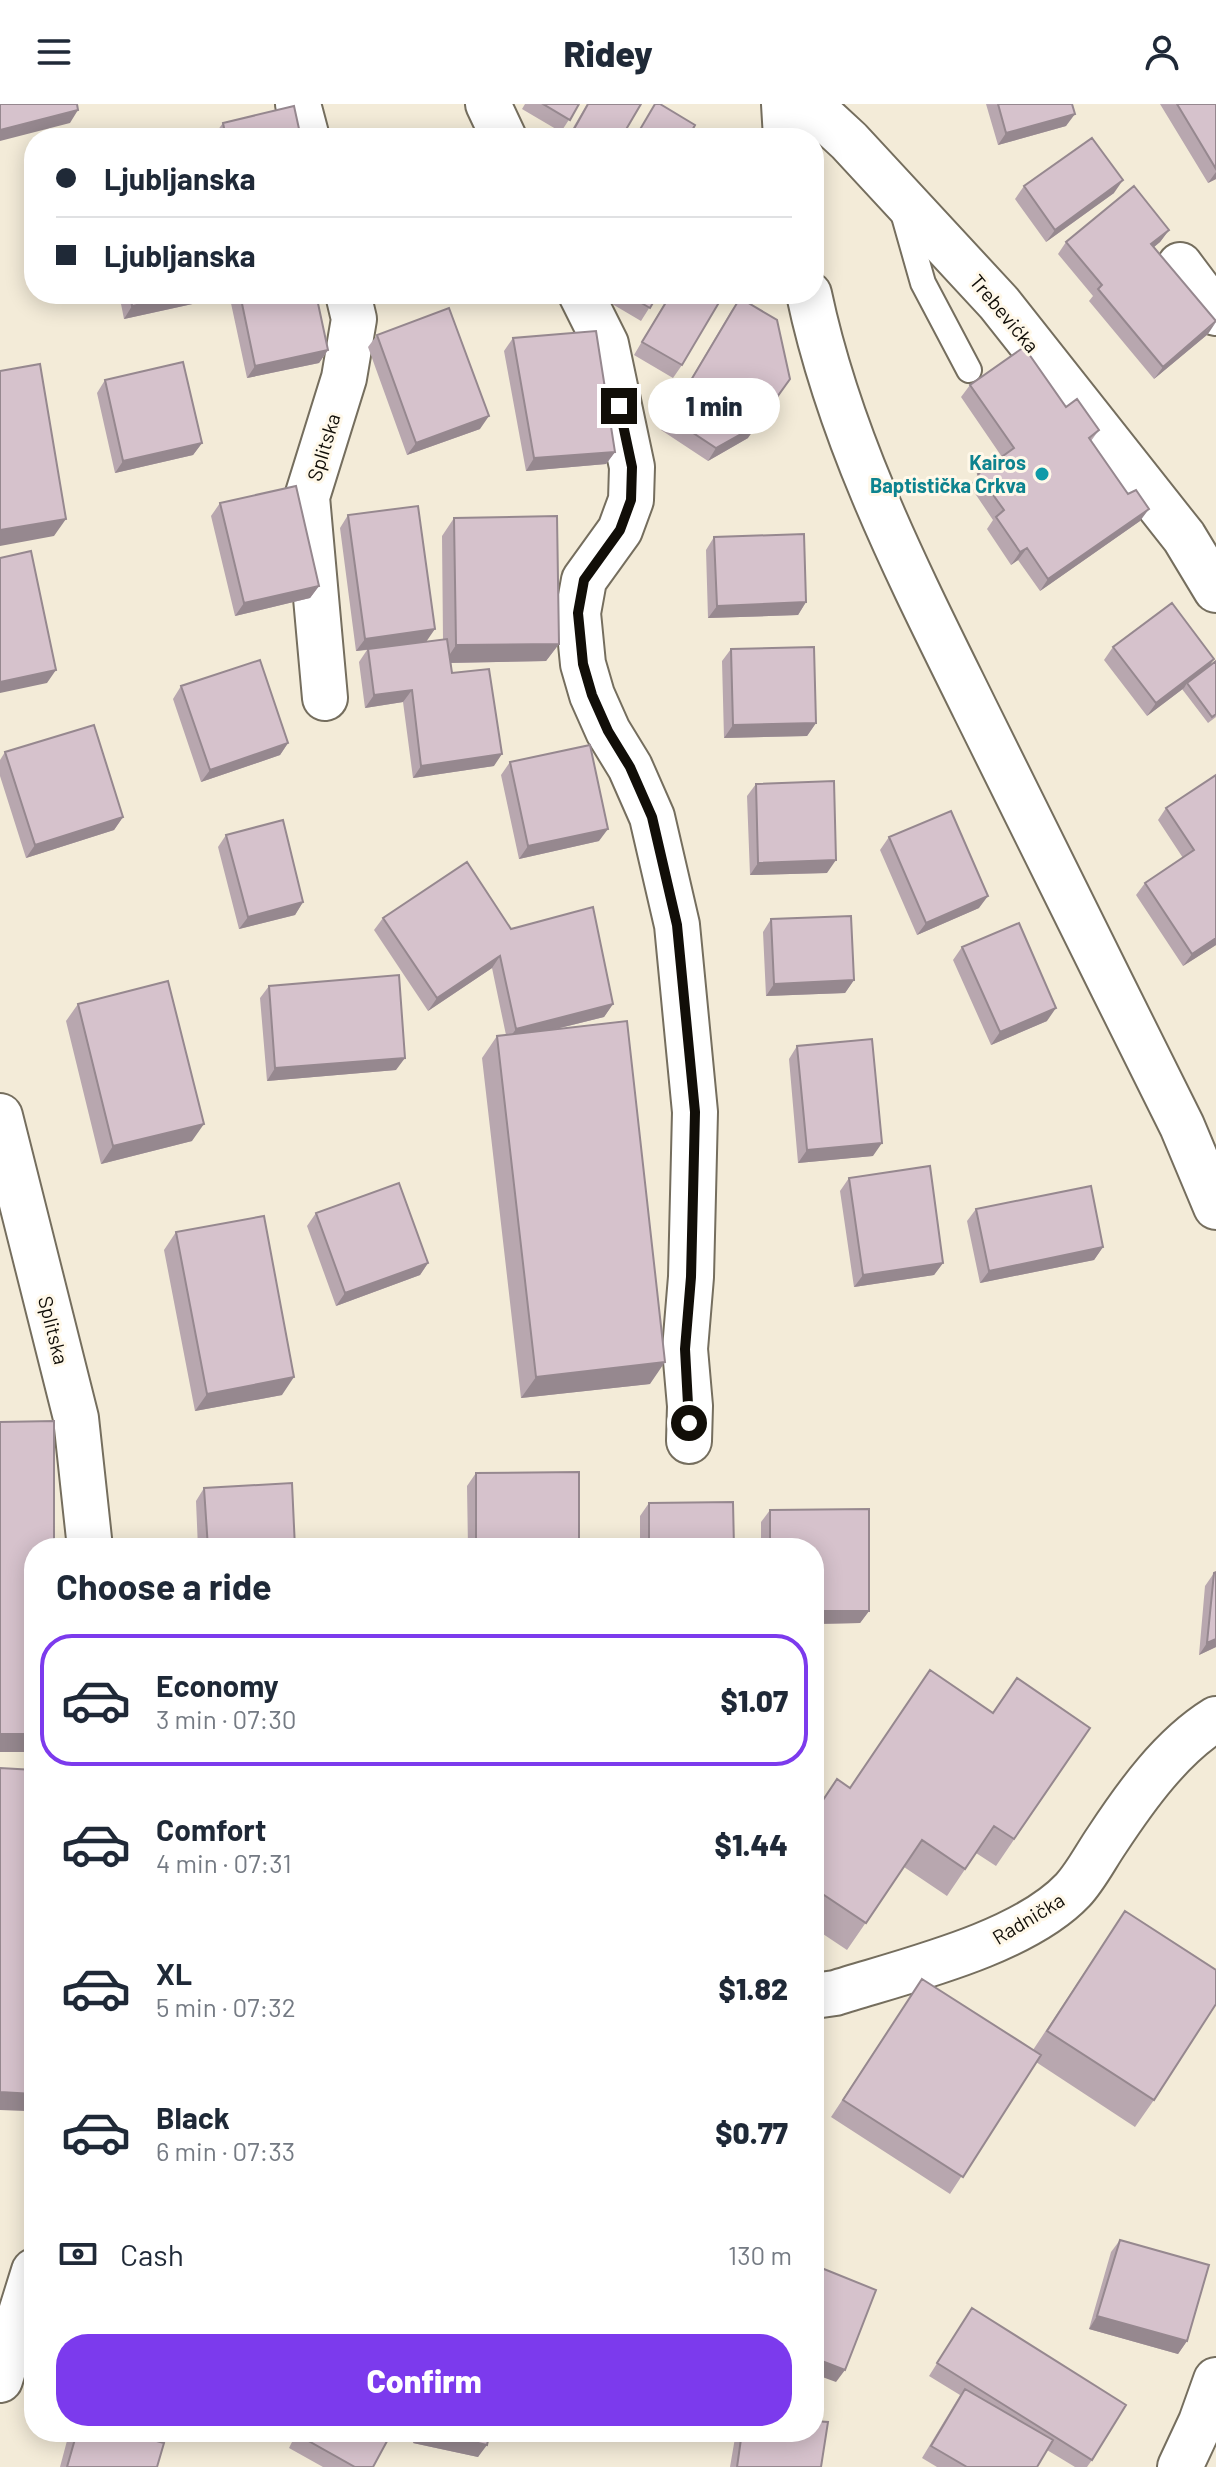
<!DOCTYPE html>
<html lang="en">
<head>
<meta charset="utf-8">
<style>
  body { margin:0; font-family:Barlow,sans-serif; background:#f6f6f7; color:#1f2937; height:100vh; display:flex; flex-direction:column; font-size:30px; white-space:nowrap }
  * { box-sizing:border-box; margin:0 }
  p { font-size:26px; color:#747a83 }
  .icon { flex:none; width:44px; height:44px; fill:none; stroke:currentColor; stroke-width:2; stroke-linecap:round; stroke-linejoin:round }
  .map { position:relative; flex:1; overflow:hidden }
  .drawer { position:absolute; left:24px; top:1434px; width:800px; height:904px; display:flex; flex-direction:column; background:#fff; border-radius:32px; box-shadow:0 4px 20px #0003 }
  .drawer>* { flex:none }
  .hud { position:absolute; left:24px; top:24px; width:800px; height:176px; border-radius:32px; box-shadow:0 4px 20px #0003; display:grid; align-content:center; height:176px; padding:0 32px; background:#fff }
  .end { position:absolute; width:36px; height:36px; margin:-18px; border:10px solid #110e08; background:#fff; box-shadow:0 0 0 4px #fff }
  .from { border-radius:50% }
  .bubble { position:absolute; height:56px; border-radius:28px; background:#fff; box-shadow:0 4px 20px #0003; font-size:26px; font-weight:800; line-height:56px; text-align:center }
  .hud b { display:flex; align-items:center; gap:28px; height:76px; font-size:30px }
  .hud b+b { border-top:2px solid #e0e1e3 }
  .hud i { width:20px; height:20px; background:#1f2937 }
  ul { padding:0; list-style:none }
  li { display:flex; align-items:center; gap:24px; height:132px; margin:0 16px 12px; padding:0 16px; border:4px solid transparent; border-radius:32px }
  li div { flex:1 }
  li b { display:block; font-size:30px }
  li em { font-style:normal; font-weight:800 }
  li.selected { border-color:#7c3aed }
  li>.icon { width:72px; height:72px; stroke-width:1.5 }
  h2 { padding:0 32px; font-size:36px; line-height:96px }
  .pay { display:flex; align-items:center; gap:20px; height:88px; padding:0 32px; font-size:30px }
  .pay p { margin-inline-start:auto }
  .button { display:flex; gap:16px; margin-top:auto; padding:16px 32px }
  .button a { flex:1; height:92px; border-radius:32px; background:#7c3aed; color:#fff; font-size:32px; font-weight:800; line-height:92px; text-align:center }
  header { display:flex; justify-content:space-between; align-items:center; height:104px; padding:0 32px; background:#fff; font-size:36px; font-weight:800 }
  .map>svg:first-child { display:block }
</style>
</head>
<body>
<header><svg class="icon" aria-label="menu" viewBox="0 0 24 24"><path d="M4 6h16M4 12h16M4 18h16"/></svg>Ridey<svg class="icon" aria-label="person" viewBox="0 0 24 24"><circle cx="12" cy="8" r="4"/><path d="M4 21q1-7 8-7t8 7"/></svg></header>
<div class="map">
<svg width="1216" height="2363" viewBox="0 0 1216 2363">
  <rect width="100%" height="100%" fill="#f3ebd8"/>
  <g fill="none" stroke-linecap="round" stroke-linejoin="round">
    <defs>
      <path id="lane" d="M902,105L923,179L969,266"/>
      <path id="street" d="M298,0L307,34
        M488,0L504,34
        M809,0L849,37L999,199L1184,433L1216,486
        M1180,161L1216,209
        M581,190L606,240L632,363L631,396L620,426L584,476L578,509L583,560L592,591L608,627L630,663L652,713L677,821L695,1008L691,1173L685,1245L690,1302L689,1337
        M325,594L307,393L344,274L354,215L348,190
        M0,1012L76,1314L90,1444
        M814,1892L835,1889C905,1867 1022,1840 1073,1786C1086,1772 1096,1752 1107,1736C1136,1692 1171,1643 1216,1615
        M0,2276L34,2167"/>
      <path id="primary" d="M784,0L786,34
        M809,190C840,337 909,471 975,605C1043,744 1113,883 1182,1022L1216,1103
        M1180,2363L1201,2318L1216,2276"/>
    </defs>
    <use href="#lane" stroke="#756e5e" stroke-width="28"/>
    <use href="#street" stroke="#756e5e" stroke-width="48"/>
    <use href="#primary" stroke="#756e5e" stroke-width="48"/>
    <use href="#lane" stroke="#fff" stroke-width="24"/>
    <use href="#street" stroke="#fff" stroke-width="44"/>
    <use href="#primary" stroke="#fff" stroke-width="44"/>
  </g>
  <path fill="#b8a7af" d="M525,0H579L561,28L522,5Z
    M587,0H641L621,34H567Z
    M986,0H1072L1066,22L998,41Z
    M1160,0H1216V75L1208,79Z
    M223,19L301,34H215L214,31Z
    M1024,82L1114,89L1046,138L1015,95Z
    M1169,126L1160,138L1154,143L1208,230L1154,275L1089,197L1093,192L1058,150L1066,138Z
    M119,190H203L197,199L124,215Z
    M229,190H316L328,246L319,259L247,274Z
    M604,190H658L641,217L602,194Z
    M670,190H724L682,261L673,274L634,251Z
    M740,194L748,334L708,357L661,326L731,207Z
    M377,231L480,325L407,351L368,243Z
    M513,234L615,348L606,360L526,367L504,247Z
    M105,276L202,339L193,351L115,369L97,289Z
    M970,281L1066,303L1099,326L1091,337L1140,417L1040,487L1018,456L1011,461L987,425L993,416L970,382L978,370L1002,353L961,293Z
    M220,399L319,482L310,494L235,512L211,412Z
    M348,411L426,538L443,536L442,432L454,414L559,540L546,557L451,559L452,569L494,662L413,674L403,598L365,604L359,558L367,546L356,547L340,424Z
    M714,433L806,498L798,511L708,514L706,446Z
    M1113,543L1209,563L1216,613L1208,619L1182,585L1184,584L1147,612L1104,556Z
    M731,545L816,619L807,632L724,634L722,557Z
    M181,582L288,639L280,651L201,678L173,595Z
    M5,648L123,713L114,726L26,754L0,672V656Z
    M510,658L599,737L519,755L501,671Z
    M1216,671V841L1183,862L1136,791L1145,779L1183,754L1158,716L1166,704Z
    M756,680L827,769L750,771L747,692Z
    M226,731L303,798L295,811L239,825L218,743Z
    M889,733L979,804L917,831L880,746Z
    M383,814L511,825L613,900L604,913L552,926L650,1280L521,1294L482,954L497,932L506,931L492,864L428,907L374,826Z
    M771,815L854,876L845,889L766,892L763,828Z
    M962,843L1047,917L991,941L953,856Z
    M269,882L396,966L267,977L260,894Z
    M78,900L192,1037L101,1060L66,917Z
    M797,942L873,1052L798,1059L789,955Z
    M849,1074L943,1159L934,1171L854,1183L840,1087Z
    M976,1105L1103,1143L1094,1156L980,1179L967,1117Z
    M316,1109L428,1159L420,1171L336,1202L307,1122Z
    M176,1128L282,1291L195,1307L164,1146Z
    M476,1369L579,1444H468L467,1382Z
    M204,1384L295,1444H198L196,1397Z
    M649,1399L734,1444H640V1412Z
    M869,1405V1507L860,1519L814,1520V1444H761V1418L770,1406Z
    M1214,1469L1216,1543L1199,1551L1205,1482Z
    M993,1609L1090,1624L996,1762L976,1749L947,1792L904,1763L847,1846L814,1824V1694L821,1699Z
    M1125,1807L1154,1996L1135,2023L1036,1958L950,2090L831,2013L922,1875L1033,1946Z
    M1120,2136L1187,2237L1178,2250L1089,2225L1111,2148Z
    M972,2204L1092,2356L1087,2363H1075L1047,2346L1037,2363H937L922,2354L960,2291L929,2272Z
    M72,2328H123L157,2363H60L68,2333Z
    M297,2328H392L373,2363H323L289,2344Z
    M416,2328H490L478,2353L413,2339Z
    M736,2328H814L821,2363H730Z"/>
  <path fill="#96888f" d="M78,6L70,19L0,37V26Z
    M1075,10L1066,22L998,41L1006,29Z
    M1216,68V75L1208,79Z
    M1123,76L1114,89L1046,138L1055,126Z
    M1169,126L1160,138L1142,153L1151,140Z
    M189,190H203L197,199L124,215L132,202Z
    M1216,218L1208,230L1154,275L1163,263Z
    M328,246L319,259L247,274L255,262Z
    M790,275L748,334L708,357L716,344Z
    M489,312L480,325L407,351L416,339Z
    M202,339L193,351L115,369L123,357Z
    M615,348L606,360L526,367L534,354Z
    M1149,405L1140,417L1040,487L1048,475Z
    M66,415L54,432L0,442V426Z
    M1027,444L1018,456L1011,461L1020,448Z
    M319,482L310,494L235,512L244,499Z
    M806,498L798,511L708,514L717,502Z
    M435,525L426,538L356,547L365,535Z
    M559,540L546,557L444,559L456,541Z
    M1214,555L1206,567L1187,579L1184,584L1147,612L1156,599Z
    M56,566L47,579L0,589V578Z
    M412,586L403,598L365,604L374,591Z
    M816,619L807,632L724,634L733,621Z
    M288,639L280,651L201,678L210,666Z
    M502,650L494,662L413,674L421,662Z
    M123,713L114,726L26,754L35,741Z
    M608,725L599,737L519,755L528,742Z
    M836,756L827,769L750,771L758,759Z
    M988,792L979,804L917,831L926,819Z
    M303,798L295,811L239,825L248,813Z
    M1216,834V841L1183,862L1192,850Z
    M500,852L492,864L428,907L437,894Z
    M854,876L845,889L766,892L774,880Z
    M613,900L604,913L507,937L516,925Z
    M1056,904L1047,917L991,941L1000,928Z
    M405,954L396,966L267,977L275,964Z
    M204,1020L192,1037L101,1060L113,1042Z
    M882,1039L873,1052L798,1059L807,1046Z
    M1103,1143L1094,1156L980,1179L989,1167Z
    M428,1159L420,1171L336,1202L345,1189Z
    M943,1159L934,1171L854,1183L863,1171Z
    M665,1258L650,1280L521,1294L536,1273Z
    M294,1273L282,1291L195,1307L207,1290Z
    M814,1507H869L860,1519L814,1520Z
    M1216,1535V1543L1199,1551L1207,1539Z
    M0,1630H34V1648H0Z
    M0,1988L34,1990V1995L26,2007L0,2006Z
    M1097,2212L1187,2237L1178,2250L1089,2225Z
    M814,2254L845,2266L836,2278L814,2270Z
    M421,2328H430L487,2341L478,2353L413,2339Z"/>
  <path fill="#d6c2cc" stroke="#96888f" stroke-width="2" d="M0,0H77L78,6L0,26Z
    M543,0H579L570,16Z
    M588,0H641L621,34H569Z
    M655,0H660L695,21L688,34H635Z
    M998,0H1072L1075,10L1006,29Z
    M1177,0H1216V65Z
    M294,2L301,34H226L223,19Z
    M1092,34L1123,76L1055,126L1024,82Z
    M1134,82L1169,126L1151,140L1216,217L1163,263L1098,185L1102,181L1066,138Z
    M130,190H189L132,202Z
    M240,190H316L328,246L255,262Z
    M626,190H658L650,204Z
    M671,190H724L682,261L642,238Z
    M740,194L777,216L790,275L757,321L716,344L669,313Z
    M449,204L489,312L416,339L377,231Z
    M596,227L615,348L534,354L513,234Z
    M1024,243L1066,303L1077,295L1099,326L1089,334L1128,390L1136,386L1149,405L1048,475L1027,444L1020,448L996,413L1004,406L978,370L1014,344L970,281Z
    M183,258L202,339L123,357L105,276Z
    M40,260L66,415L0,426V267Z
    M296,382L319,482L244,499L220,399Z
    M418,402L435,525L365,535L348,411Z
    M557,412L559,540L456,541L454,414Z
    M804,430L806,498L717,502L714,433Z
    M31,447L56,566L0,578V454Z
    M1172,499L1214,555L1156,599L1113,543Z
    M447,535L452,569L489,565L502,650L421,662L412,586L374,591L368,545Z
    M814,543L816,619L733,621L731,545Z
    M260,556L288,639L210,666L181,582Z
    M1216,557V610L1212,613L1187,579Z
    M94,621L123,713L35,741L5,648Z
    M590,641L608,725L528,742L510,658Z
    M1216,671V834L1192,850L1145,779L1194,746L1166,704Z
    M834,677L836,756L758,759L756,680Z
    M951,707L988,792L926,819L889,733Z
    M283,716L303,798L248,813L226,731Z
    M467,758L511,825L593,803L613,900L516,925L500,852L437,894L383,814Z
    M851,812L854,876L774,880L771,815Z
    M1019,819L1056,904L1000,928L962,843Z
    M399,871L405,954L275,964L269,882Z
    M168,877L204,1020L113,1042L78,900Z
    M627,917L665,1258L536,1273L497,932Z
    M872,935L882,1039L807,1046L797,942Z
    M930,1062L943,1159L863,1171L849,1074Z
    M399,1079L428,1159L345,1189L316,1109Z
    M1091,1082L1103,1143L989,1167L976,1105Z
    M264,1112L294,1273L207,1290L176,1128Z
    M54,1317V1444H34V1630H0V1318Z
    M579,1368V1444H476V1369Z
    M292,1379L295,1444H208L204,1384Z
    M733,1398L734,1444H649V1399Z
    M869,1405V1507H814V1444H770V1406Z
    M1216,1468V1535L1207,1539L1214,1469Z
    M930,1566L993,1609L1017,1574L1090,1624L1014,1735L994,1722L965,1765L922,1736L866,1819L815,1785L814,1786V1694L821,1699L837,1675L850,1684Z
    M0,1664L34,1666V1990L0,1988Z
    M1125,1807L1216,1866V1900L1154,1996L1047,1927Z
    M922,1875L1041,1951L963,2073L843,1996Z
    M1120,2136L1209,2161L1187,2237L1097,2212Z
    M814,2161L876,2186L845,2266L814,2254Z
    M972,2204L1126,2301L1092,2356L937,2259Z
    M965,2285L1053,2336L1037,2363H967L931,2342Z
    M814,2317L828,2318L821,2363H737L742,2328H814Z
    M77,2328H123L164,2339L157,2363H67Z
    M299,2328H392L373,2363H355L298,2331Z
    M430,2328H490L487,2341Z"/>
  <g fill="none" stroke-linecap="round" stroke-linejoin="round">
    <path stroke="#110e08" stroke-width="10" d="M619,302L632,363L631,396L620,426L584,476L578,509L583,560L592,591L608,627L630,663L652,713L677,821L695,1008L691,1173L685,1245L689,1319"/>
  </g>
  <circle fill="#0f9aa8" stroke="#fff8e9" stroke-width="3" cx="1042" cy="370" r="8"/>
  <g text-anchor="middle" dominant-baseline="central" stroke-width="6" stroke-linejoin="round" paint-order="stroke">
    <g font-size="20" fill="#110e08" stroke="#fff8e9">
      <text transform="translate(1005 209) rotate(50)">Trebevićka</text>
      <text transform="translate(323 343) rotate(-73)">Splitska</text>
      <text transform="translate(54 1226) rotate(76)">Splitska</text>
      <text transform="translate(1028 1814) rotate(-31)">Radnička</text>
    </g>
    <g font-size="20" font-weight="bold" fill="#0d838f" stroke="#fff8e9" text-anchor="end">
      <text x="1026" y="358">Kairos<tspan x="1026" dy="23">Baptistička Crkva</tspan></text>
    </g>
  </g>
</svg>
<i class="end from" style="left:689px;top:1319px"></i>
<i class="end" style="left:619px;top:302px"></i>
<div class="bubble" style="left:648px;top:274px;width:132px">1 min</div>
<div class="hud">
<b><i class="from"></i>Ljubljanska</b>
<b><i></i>Ljubljanska</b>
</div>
<section class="drawer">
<h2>Choose a ride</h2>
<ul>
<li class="selected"><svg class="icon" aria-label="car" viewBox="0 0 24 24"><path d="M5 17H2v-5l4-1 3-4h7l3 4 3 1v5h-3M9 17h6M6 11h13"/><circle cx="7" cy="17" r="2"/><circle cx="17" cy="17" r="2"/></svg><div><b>Economy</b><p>3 min · 07:30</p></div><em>$1.07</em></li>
<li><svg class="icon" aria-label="car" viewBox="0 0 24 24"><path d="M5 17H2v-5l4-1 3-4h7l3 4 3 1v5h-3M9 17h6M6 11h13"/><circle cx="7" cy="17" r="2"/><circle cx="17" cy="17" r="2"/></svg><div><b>Comfort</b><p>4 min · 07:31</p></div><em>$1.44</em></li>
<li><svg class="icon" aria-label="car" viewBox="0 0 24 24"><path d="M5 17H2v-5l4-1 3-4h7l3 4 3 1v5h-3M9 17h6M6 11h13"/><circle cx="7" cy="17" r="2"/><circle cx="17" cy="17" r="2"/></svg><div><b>XL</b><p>5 min · 07:32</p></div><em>$1.82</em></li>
<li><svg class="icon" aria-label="car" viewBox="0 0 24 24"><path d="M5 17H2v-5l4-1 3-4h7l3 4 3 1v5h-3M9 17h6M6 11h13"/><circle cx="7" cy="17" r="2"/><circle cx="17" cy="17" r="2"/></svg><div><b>Black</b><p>6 min · 07:33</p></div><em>$0.77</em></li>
</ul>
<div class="pay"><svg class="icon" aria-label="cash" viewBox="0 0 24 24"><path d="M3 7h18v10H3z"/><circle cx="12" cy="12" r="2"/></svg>Cash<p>130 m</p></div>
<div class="button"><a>Confirm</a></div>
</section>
</div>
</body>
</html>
